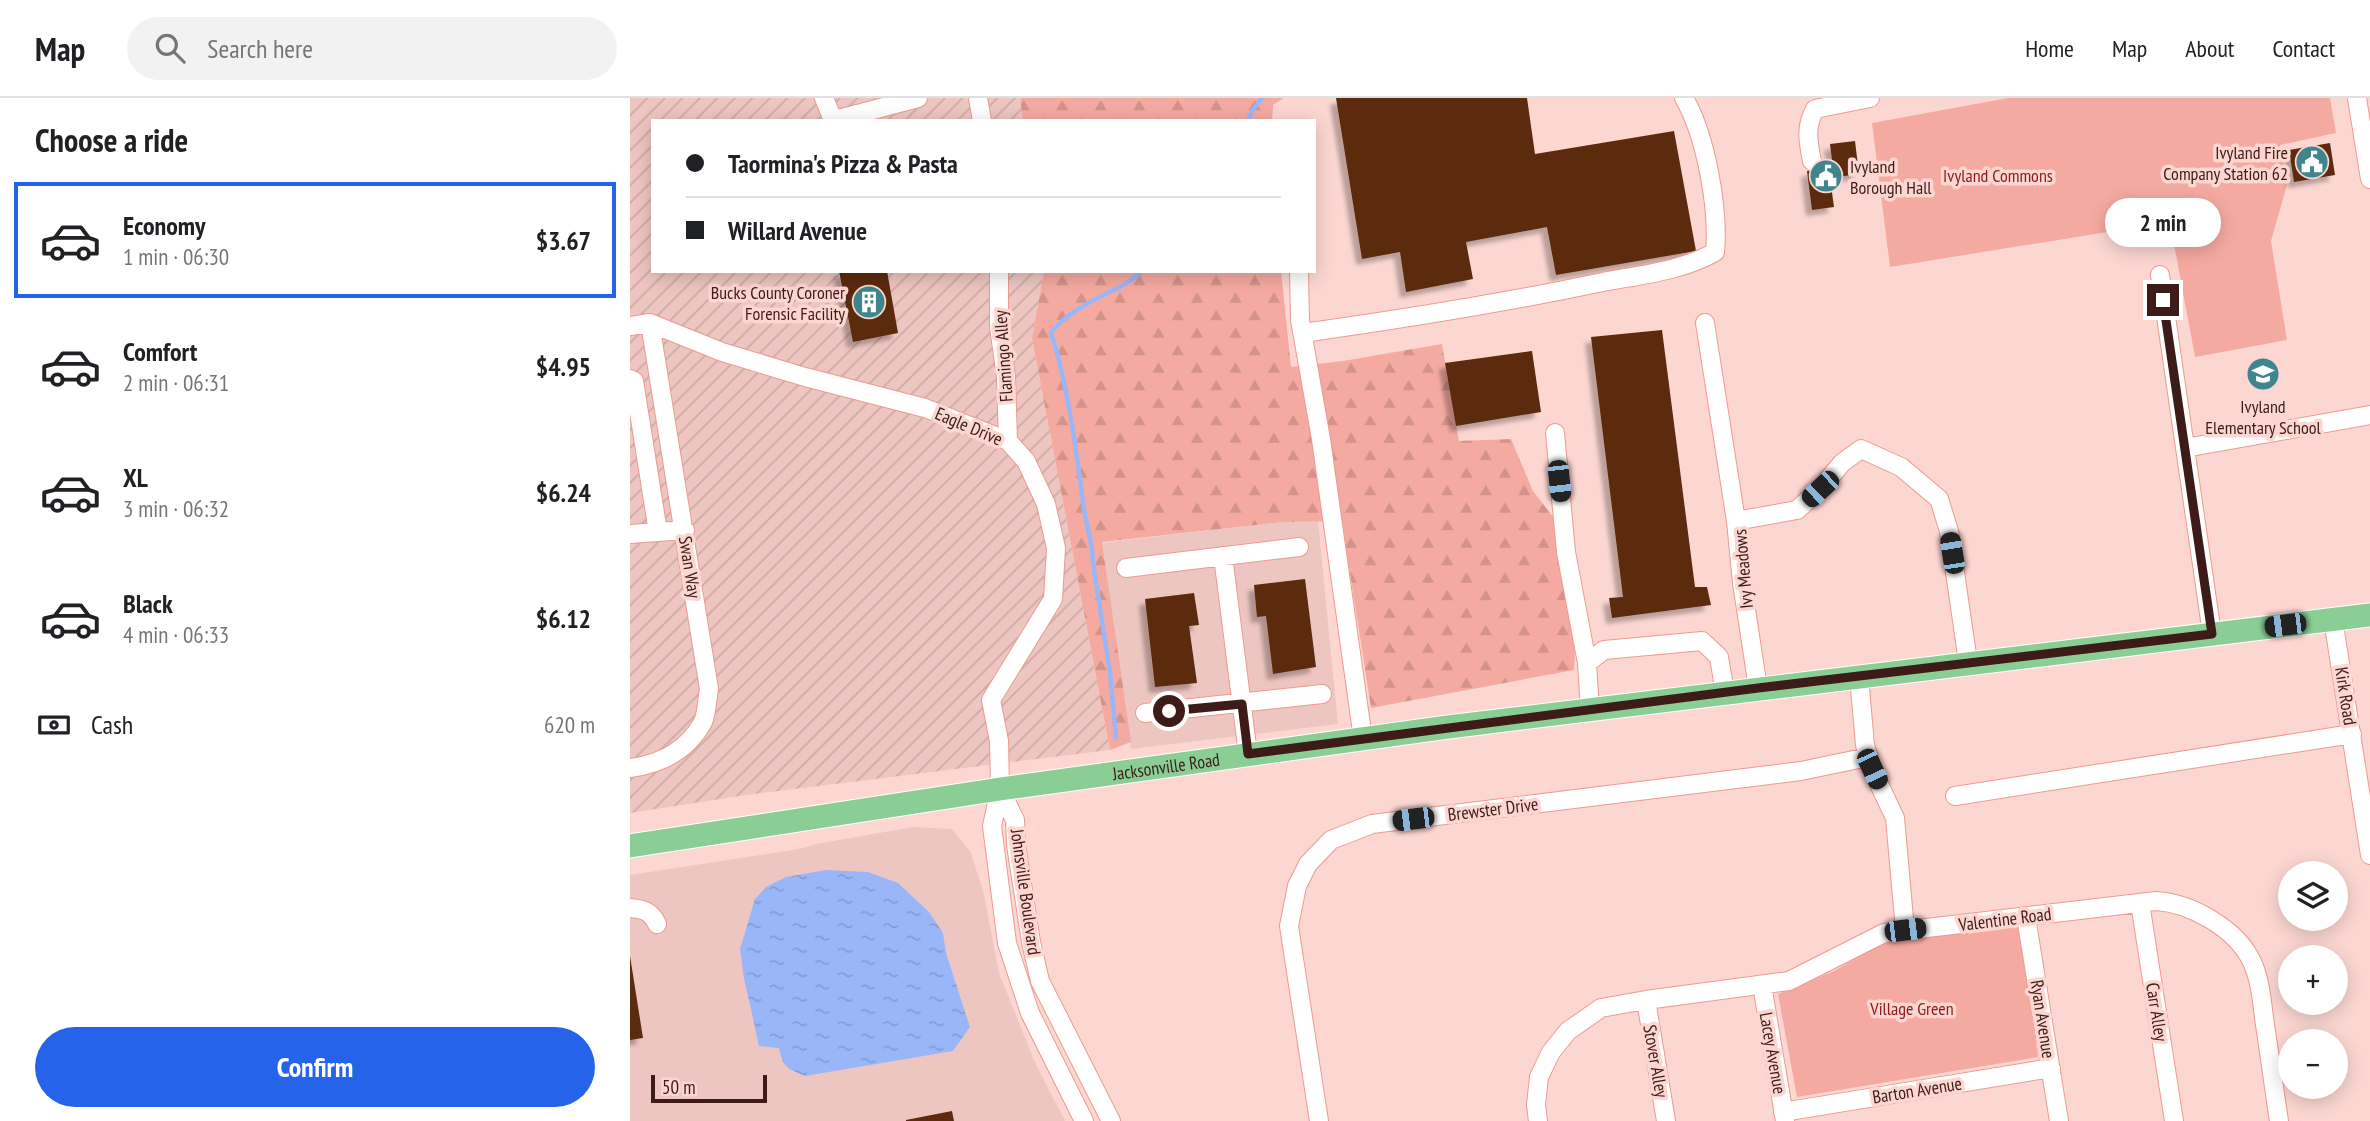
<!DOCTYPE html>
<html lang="en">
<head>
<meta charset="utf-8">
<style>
  body { margin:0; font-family:"PT Sans Narrow",sans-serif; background:#f2f2f2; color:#202124; height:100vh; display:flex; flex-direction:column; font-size:26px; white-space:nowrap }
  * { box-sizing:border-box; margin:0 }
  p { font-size:23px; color:#757577 }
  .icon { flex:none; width:38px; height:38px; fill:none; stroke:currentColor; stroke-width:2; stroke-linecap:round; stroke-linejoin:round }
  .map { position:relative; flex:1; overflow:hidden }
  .details { display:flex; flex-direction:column; background:#fff; width:630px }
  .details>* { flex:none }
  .guide { position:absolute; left:21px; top:21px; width:665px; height:154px; border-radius:0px; box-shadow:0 4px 18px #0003; display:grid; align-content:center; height:154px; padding:0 35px; background:#fff }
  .buttons { position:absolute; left:1648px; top:763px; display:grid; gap:14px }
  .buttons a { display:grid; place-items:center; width:70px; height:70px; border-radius:50%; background:#fff; box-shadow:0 4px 18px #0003; font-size:35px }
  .scale { position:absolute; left:21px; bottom:18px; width:116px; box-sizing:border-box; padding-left:7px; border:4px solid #3c1b18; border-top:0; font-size:19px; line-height:24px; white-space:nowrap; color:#3c1b18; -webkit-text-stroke:5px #fcd7d2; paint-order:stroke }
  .end { position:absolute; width:32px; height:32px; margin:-16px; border:9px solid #3c1b18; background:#fff; box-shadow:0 0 0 4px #fff }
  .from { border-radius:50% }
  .bubble { position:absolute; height:49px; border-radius:24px; background:#fff; box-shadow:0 4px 18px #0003; font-size:23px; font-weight:600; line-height:49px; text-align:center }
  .car { position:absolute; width:21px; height:42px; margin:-21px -10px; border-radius:9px; box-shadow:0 0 5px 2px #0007; background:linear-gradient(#222 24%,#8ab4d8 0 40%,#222 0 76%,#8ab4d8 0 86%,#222 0) }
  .guide b { display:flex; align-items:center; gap:24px; height:66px; font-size:26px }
  .guide b+b { border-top:2px solid #e0e0e0 }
  .guide i { width:18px; height:18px; background:#202124 }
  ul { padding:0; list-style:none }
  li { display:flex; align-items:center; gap:21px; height:116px; margin:0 14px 10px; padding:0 21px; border:4px solid transparent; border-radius:0px }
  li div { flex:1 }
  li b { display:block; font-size:26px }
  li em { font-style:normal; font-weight:600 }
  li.active { border-color:#2563eb }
  li>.icon { width:63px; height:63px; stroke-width:1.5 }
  h2 { padding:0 35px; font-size:32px; line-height:84px }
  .pay { display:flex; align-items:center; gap:18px; height:77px; padding:0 35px; font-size:26px }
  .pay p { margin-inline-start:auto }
  .primary-button { display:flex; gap:14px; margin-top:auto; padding:14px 35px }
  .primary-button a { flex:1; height:80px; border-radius:42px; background:#2563eb; color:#fff; font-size:28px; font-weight:600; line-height:80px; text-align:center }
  header { display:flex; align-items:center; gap:42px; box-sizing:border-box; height:98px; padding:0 35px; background:#fff; border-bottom:2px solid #e0e0e0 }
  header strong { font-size:33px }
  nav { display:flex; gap:38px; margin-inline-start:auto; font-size:24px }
  .search { width:490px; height:63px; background:#f2f2f2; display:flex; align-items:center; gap:18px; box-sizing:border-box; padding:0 24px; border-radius:38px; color:#757577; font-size:26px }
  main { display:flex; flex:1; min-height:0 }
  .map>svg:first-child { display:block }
</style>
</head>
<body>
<header>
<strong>Map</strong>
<div class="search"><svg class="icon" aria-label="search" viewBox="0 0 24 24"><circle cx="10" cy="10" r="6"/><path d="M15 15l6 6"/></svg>Search here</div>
<nav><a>Home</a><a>Map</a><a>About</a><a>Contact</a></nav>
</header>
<main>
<section class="details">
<h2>Choose a ride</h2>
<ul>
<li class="active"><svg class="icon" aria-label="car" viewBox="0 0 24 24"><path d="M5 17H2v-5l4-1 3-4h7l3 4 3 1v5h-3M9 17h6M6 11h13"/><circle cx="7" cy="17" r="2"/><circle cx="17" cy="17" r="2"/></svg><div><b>Economy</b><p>1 min · 06:30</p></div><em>$3.67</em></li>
<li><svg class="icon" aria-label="car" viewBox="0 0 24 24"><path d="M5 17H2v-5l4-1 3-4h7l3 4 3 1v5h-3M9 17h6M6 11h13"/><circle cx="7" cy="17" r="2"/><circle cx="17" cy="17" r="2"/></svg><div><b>Comfort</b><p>2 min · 06:31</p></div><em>$4.95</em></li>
<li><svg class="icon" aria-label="car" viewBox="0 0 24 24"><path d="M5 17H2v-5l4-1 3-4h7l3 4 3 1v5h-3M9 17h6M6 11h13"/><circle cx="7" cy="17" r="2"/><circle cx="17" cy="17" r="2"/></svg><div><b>XL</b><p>3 min · 06:32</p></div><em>$6.24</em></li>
<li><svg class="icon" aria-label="car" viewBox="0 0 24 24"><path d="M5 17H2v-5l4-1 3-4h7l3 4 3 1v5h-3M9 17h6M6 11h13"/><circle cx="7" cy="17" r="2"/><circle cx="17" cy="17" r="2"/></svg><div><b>Black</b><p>4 min · 06:33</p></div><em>$6.12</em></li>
</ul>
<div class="pay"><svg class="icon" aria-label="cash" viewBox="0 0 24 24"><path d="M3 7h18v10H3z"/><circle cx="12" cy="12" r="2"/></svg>Cash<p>620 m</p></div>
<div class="primary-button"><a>Confirm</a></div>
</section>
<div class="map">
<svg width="1740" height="1023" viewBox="0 0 1740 1023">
  <defs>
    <pattern id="industrial-furrows" width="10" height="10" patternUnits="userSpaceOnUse" patternTransform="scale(1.75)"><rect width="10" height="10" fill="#eec6c1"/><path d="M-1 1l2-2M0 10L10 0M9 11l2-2" fill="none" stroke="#cdaaa5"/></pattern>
    <pattern id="forest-firs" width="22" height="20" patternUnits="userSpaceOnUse" patternTransform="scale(1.75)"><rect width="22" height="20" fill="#f5aaa1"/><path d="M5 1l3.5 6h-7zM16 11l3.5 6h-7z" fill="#d3928a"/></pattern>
    <pattern id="water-ripples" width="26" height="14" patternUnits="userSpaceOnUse" patternTransform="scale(1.75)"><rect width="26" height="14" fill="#99b6f9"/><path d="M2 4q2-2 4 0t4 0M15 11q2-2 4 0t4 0" fill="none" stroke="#859cd5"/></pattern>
    <filter id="shadow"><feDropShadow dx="-6" dy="6" stdDeviation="2" flood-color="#0004"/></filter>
  </defs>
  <rect width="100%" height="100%" fill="#fcd7d2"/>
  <path fill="#eec6c1" d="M688,423L708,626L501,651L471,445L653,424Z
    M283,729L322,731L340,753L353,792L369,875L404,962L435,1023H0V777L169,751L186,746Z"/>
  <path fill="url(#industrial-furrows)" d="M0,0H390L393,23H23V173H414L402,240L480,652L116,697L0,715Z"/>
  <path fill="#f5aaa1" d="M1378,0H1700L1706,35L1650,47L1657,87L1641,143L1657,242L1565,259L1544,146L1527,126L1260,169L1242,25Z
    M1389,829L1408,959L1167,999L1148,896L1204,873L1256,843Z"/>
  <path fill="url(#forest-firs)" d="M390,0H654L643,7L642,23H393Z
    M414,173H651L661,269L713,263L812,246L829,343L881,341L903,393L937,437L945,548L944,572L741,610L712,423L653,424L472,444L501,644L480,652L402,240Z"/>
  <path fill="url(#water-ripples)" d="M196,772L238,774L268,785L299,814L313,835L316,855L340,929L323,953L175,978C157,970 153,970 149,950L129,948L114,880L110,851L125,801L136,789L156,779Z"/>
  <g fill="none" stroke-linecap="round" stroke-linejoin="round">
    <path stroke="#99b6f9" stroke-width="4.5" d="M618,23L622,13L632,0
      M486,640L480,574L463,465C463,447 457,430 454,412C446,352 439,292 421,234C431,223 442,214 455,207C474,195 495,190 512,173"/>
  </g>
  <path fill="#5c290d" filter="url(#shadow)" d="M706,0H897L905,56L1044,33L1066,153L926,177L917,129L836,144L843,181L776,194L770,154L732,161Z
    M1225,43L1229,76L1200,80L1204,109L1182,112L1177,73L1203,70L1200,46Z
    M1700,45L1705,77L1664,84L1659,52Z
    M209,173H257L268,235L223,244Z
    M1032,232L1065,489H1077L1081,507L982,520L979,500L993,499L961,239Z
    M902,253L911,314L826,328L815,265Z
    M675,481L686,569L643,576L636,518L627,519L624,487Z
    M564,495L569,527L559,528L567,585L525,589L515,501Z
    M0,858L13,940L0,942Z
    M322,1013L324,1023H276V1022Z"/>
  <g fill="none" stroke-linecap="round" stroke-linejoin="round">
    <defs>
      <path id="minor" d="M194,0L203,22
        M348,0L352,23
        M1727,0L1740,81
        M201,23L288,0
        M1182,63C1178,43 1175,29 1185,11L1240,0
        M369,173V229L376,279L378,343
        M669,173L670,222L691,341L733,641
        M1530,177L1582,536
        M1075,225L1106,423
        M0,228L20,225L92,254L175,279L295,310L378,343L396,363L416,406L426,450L423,501L361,602L369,643L370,691L362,728L377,845L400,915L454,1023
        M673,235C773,221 873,205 973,184C1010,177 1052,173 1085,154C1089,111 1076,38 1054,0
        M0,281L4,283L28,434
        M925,335L936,454L957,565
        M1555,350L1740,317
        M0,436L55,432
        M593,458L618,656
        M496,470L669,449
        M1703,521L1740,757
        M1229,579L1235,647L1242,671L1265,720L1275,832
        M1128,590L1112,485L1106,423L1167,412L1190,391L1212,365L1231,351L1271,369L1309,401L1319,433L1338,564
        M960,612L957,565L974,552L1072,543L1089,559L1095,595
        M515,615L692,596
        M0,670C31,666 57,653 73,624C77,615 77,601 79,591L20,225
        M370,691L385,722L386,747L401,844L410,883L481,1023
        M1325,698L1722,636
        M1510,805L1544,1023
        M0,810C13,811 21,813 27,826
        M1396,819L1429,1023
        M1132,887L1155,1023
        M1016,902L1036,1023
        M1153,1014L1421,970
        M689,1023L659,828L667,788L678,766L701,742L742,726L1171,673L1238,659
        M908,1023L906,1007L909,979L921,954L938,933L971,910L1016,902L1159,883L1254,835L1526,803C1561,805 1607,831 1622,864C1631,883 1632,906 1635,927C1640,959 1644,991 1649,1023"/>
      <g id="major">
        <path id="s1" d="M0,748L370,691L818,629L1740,517"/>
      </g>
    </defs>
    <use href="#minor" stroke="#ee9990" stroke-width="20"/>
    <use href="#major" stroke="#fff" stroke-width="25"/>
    <use href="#minor" stroke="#fff" stroke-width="18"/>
    <use href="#major" stroke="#8ace96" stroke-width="23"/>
  </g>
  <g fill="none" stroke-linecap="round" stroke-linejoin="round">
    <path stroke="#3c1b18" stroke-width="9" d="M539,613L612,606L618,656L1128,590L1582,536L1533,202"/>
  </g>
  <defs>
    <symbol id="civic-disc" viewBox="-11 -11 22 22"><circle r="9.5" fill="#3e858e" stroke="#fcd7d2"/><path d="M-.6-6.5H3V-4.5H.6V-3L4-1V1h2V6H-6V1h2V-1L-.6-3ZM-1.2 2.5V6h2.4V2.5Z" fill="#fff"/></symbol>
    <symbol id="building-disc" viewBox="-11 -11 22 22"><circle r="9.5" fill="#3e858e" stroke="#fcd7d2"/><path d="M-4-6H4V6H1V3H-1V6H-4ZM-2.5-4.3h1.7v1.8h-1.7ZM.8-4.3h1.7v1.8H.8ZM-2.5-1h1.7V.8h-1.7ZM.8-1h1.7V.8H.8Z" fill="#fff"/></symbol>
    <symbol id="school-disc" viewBox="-11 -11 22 22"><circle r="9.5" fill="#3e858e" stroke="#fcd7d2"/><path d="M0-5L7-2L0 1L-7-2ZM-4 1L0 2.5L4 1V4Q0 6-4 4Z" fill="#fff"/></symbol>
  </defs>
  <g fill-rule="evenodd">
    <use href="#civic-disc" x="1663" y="45" width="38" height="38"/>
    <use href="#civic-disc" x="1177" y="59" width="38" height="38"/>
    <use href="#building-disc" x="220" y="185" width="38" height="38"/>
    <use href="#school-disc" x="1614" y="257" width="38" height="38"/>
  </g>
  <g text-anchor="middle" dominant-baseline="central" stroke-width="7" stroke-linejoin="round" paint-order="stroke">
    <g font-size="18" fill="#3c1b18" stroke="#fcd7d2" text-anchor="end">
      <text x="1658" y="54">Ivyland Fire<tspan x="1658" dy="21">Company Station 62</tspan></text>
      <text x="1220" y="68" text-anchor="start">Ivyland<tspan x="1220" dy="21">Borough Hall</tspan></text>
      <text x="215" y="194">Bucks County Coroner<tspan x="215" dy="21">Forensic Facility</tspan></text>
      <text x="1633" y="308" text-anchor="middle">Ivyland<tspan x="1633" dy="21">Elementary School</tspan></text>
    </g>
    <g font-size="18" fill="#911719" stroke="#fcd7d2">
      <text x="1368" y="77">Ivyland Commons</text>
      <text x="1282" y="910">Village Green</text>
    </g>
    <g font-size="18" fill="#3c1b18" stroke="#fcd7d2">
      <text transform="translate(373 258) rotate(-94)">Flamingo Alley</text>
      <text transform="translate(339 328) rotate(23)">Eagle Drive</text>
      <text transform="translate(60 469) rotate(81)">Swan Way</text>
      <text transform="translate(1113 471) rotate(-95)">Ivy Meadows</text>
      <text transform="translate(1716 598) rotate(81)">Kirk Road</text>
      <text stroke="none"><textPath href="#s1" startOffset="542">Jacksonville Road</textPath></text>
      <text transform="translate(863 711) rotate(-7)">Brewster Drive</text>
      <text transform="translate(396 794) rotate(82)">Johnsville Boulevard</text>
      <text transform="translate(1375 821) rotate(-7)">Valentine Road</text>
      <text transform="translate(1527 914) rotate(81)">Carr Alley</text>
      <text transform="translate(1413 921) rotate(81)">Ryan Avenue</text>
      <text transform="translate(1143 955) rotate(80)">Lacey Avenue</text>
      <text transform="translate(1026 963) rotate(80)">Stover Alley</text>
      <text transform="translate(1287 992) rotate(-9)">Barton Avenue</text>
    </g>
  </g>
</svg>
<div class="buttons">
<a><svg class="icon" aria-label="layers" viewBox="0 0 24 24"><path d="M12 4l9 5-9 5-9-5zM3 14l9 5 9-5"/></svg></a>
<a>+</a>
<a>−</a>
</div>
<div class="scale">50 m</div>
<i class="end from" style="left:539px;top:613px"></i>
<i class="end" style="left:1533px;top:202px"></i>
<div class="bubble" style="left:1475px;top:100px;width:116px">2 min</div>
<i class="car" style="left:929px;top:383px;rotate:174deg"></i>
<i class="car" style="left:1190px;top:391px;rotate:227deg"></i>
<i class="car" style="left:1322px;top:455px;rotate:351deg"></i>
<i class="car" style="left:1655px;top:527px;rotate:263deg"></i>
<i class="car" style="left:1242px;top:671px;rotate:155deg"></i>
<i class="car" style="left:783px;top:721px;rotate:263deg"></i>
<i class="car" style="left:1275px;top:832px;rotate:83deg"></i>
<div class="guide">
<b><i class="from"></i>Taormina's Pizza &amp; Pasta</b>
<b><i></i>Willard Avenue</b>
</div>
</div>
</main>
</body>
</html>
